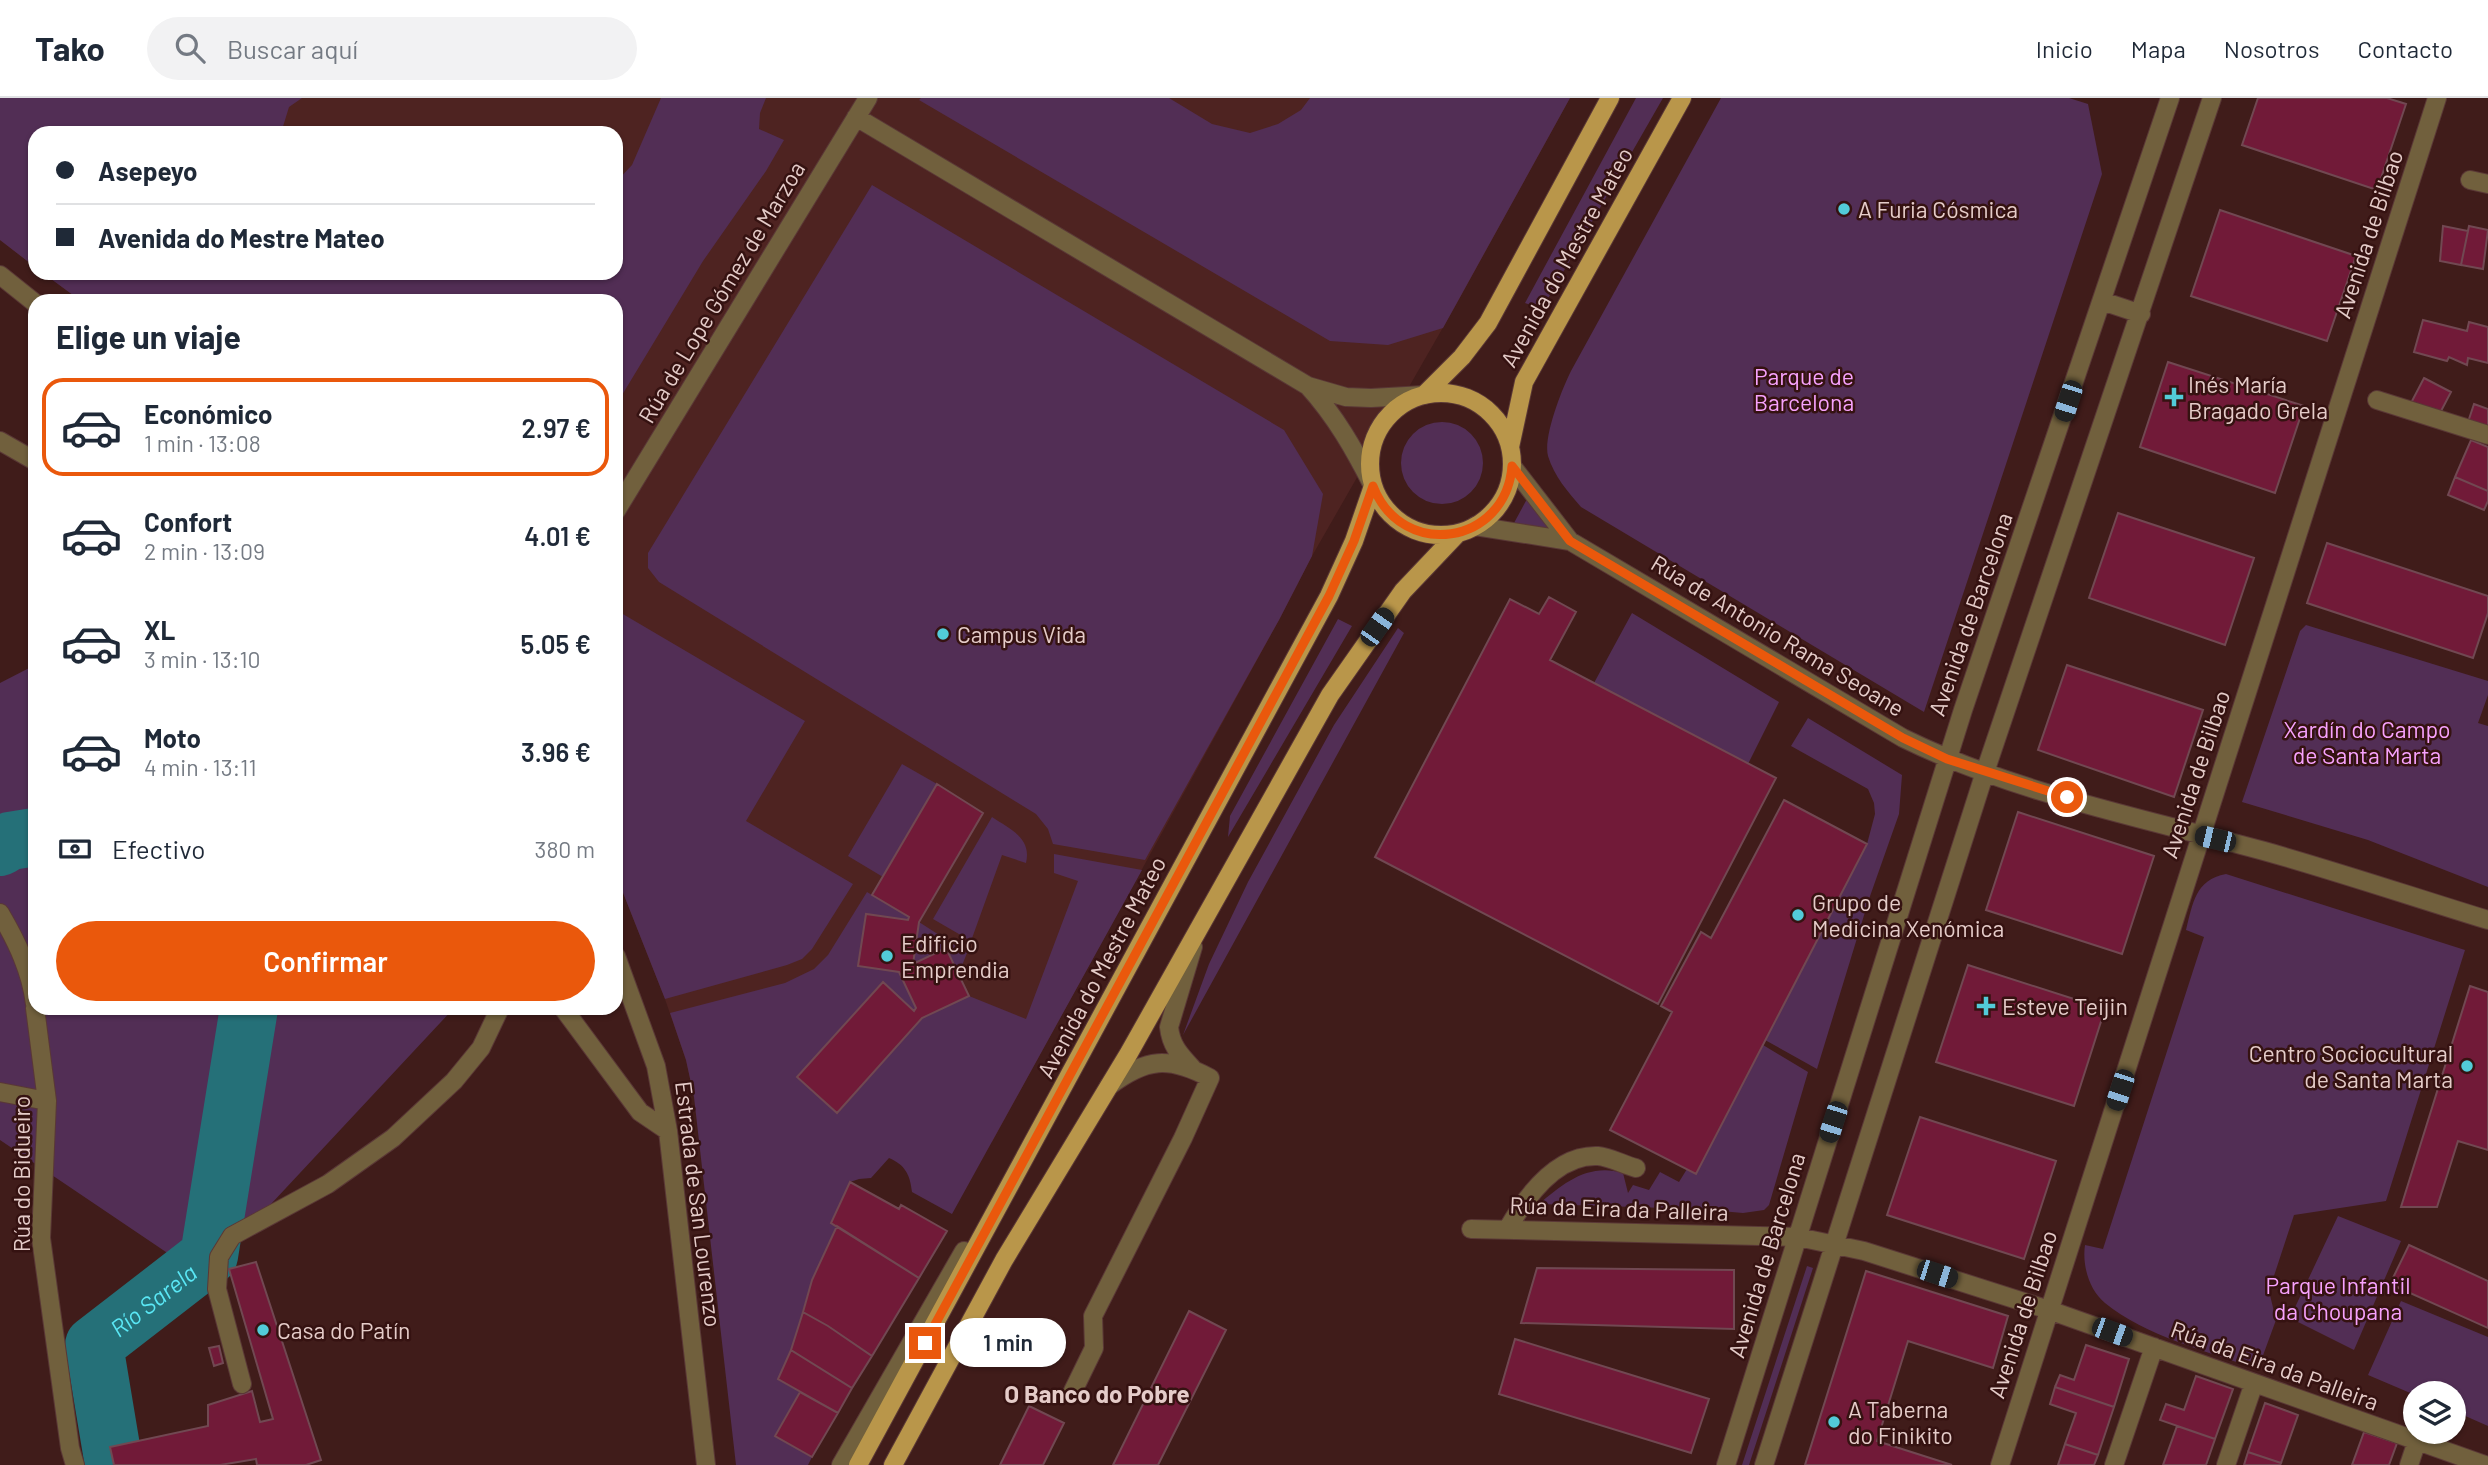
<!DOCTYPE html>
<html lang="es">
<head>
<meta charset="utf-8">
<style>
  body { margin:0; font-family:Barlow,sans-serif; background:#f2f2f3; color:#1f2937; height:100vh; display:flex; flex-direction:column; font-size:26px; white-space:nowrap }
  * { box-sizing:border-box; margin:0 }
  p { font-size:23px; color:#747a83 }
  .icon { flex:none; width:38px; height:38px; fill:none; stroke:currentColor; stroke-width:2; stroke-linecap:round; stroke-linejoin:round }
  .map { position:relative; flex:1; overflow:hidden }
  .details { position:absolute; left:28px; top:196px; width:595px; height:721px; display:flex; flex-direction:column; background:#fff; border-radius:21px; box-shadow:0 2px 5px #0004 }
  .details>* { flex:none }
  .banner { position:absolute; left:28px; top:28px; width:595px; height:154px; border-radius:21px; box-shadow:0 2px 5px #0004; display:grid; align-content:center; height:154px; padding:0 28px; background:#fff }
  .fabs { position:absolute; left:2403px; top:1283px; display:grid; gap:14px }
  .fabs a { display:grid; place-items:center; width:63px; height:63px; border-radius:50%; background:#fff; box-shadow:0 2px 5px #0004; font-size:35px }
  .end { position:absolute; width:32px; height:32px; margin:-16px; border:9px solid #ea580c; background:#fff; box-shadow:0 0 0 4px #fff }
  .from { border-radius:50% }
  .bubble { position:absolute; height:49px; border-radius:24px; background:#fff; box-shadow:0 2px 5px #0004; font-size:23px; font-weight:600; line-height:49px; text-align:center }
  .car { position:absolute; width:21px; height:42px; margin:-21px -10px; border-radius:9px; box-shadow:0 0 5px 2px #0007; background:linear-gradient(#222 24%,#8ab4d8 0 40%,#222 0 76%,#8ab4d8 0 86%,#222 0) }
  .banner b { display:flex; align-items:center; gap:24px; height:66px; font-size:26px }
  .banner b+b { border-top:2px solid #e0e1e3 }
  .banner i { width:18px; height:18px; background:#1f2937 }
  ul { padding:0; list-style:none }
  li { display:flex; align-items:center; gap:21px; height:98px; margin:0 14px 10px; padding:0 14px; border:4px solid transparent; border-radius:21px }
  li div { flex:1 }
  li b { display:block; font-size:26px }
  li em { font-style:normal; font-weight:600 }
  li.selected { border-color:#ea580c }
  li>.icon { width:63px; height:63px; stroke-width:1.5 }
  h2 { padding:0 28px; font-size:32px; line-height:84px }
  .pay { display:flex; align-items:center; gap:18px; height:77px; padding:0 28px; font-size:26px }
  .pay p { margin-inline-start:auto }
  .cta { display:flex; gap:14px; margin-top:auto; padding:14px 28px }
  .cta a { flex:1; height:80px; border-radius:42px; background:#ea580c; color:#fff; font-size:28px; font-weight:600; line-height:80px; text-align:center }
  header { display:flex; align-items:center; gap:42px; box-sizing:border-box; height:98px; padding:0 35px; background:#fff; border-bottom:2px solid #e0e1e3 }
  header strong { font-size:33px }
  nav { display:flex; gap:38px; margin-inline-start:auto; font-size:24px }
  .search { width:490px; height:63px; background:#f2f2f3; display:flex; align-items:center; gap:18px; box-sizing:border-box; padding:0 24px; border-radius:38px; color:#747a83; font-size:26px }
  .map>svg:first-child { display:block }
</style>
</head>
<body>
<header>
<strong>Tako</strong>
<div class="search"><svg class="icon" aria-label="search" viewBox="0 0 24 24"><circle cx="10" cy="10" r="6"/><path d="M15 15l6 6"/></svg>Buscar aquí</div>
<nav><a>Inicio</a><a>Mapa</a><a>Nosotros</a><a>Contacto</a></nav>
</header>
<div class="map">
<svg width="2488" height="1367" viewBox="0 0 2488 1367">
  <rect width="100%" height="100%" fill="#401c1a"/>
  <path fill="#4e2321" d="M0,0H1570L1457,205L1312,458L1279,522L992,1044L694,999L686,962L665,901L616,777V203H81L43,175H616V35H35V169L0,142Z"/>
  <path fill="#522e55" d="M0,0H302L289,9L281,35H35V169L0,142Z
    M661,0H766L760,15L759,31L784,42L766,73L703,163L616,307V203H81L43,175H616V84L632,67Z
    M921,0H1169L1212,26L1250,35L1278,26L1301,12L1310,0H1570L1443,230L1388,247L1330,243L919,2Z
    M1636,0H1663L1542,211L1525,205Z
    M1721,0H2069L2088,6L2102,76L1924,614L1581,409C1568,394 1554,378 1548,358C1543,339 1562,291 1571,273Z
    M872,87L1284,332L1323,396L1312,458L1279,522L1145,762L1053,746L1048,731L1036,716L659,484L648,470V455Z
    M1401 365a41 41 0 1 1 82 0a41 41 0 1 1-82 0Z
    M1527,401L1558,431L1554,438L1514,425Z
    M616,512L805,623L746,723L853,786L812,851L802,861L787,867L665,901L616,777Z
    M1632,515L1779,604L1748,666L1594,585Z
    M1338,521L1352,528L1228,739L1230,718Z
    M2306,527L2488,583V597L2478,625L2488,628V789L2368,742L2242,704L2300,533Z
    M1398,530L1404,535L1183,937L1209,866L1248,784L1334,627Z
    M35,567V910H454L203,1179L0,1042V585Z
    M1808,620L1902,677L1899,716L1869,801L1817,971L1765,942L1867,746L1875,716L1874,705L1868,691L1791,648Z
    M902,666L937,686L883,779L848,758Z
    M992,719C1010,731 1032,740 1026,765L1002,757L971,843L933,821Z
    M1054,756L1142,772L952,1116L912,1094C910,1076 905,1067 889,1060L871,1080L859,1081L850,1084L837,1128L812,1182L791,1252L778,1281L800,1294L775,1338L812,1359L808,1367H736L694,999L686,962L670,915L785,885L814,871L828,857L867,794L909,819L908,822L866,816L858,868L899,874L916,910L914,913L882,884L797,979L838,1015L922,920L969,898L1026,921L1078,783L1054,775Z
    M2226,776L2465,852L2386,1103L2294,1117L2269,1193L2276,1222L2258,1271C2211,1255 2143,1237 2105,1205C2089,1192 2082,1167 2085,1147L2103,1151L2204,839L2186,832C2193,805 2195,782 2226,776Z
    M919,824L967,855L959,875L946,850L913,866Z
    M1763,947L1808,974L1769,1107L1764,1112L1743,1115L1698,1111L1539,1106C1564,1085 1588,1065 1623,1075L1628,1095L1633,1087L1649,1092L1660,1074L1679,1084L1687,1071L1696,1076Z
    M2338,1118L2401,1143L2354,1252L2290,1220Z
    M1807,1168L1813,1170L1749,1367H1742Z
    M2401,1203L2488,1239V1328L2454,1313V1295H2415V1297L2368,1277Z"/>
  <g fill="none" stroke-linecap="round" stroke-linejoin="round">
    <g stroke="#257078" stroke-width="58">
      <path d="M0,749L10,743L35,739"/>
      <path id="s1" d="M114,1367L94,1247L209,1158L249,910"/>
    </g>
  </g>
  <path fill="#711a38" stroke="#714852" stroke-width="2" d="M2258,0H2387L2406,6L2377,92L2242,47Z
    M2220,112L2356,158L2327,243L2191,198Z
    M2443,128L2468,133L2461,167L2440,163Z
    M2469,128L2488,132L2483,171L2461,167Z
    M2423,222L2467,233L2469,224L2488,229V265L2468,260L2467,267L2449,259L2447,263L2414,254Z
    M2168,264L2304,308L2275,395L2140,349Z
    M2424,280L2451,294L2440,315L2411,305Z
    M2474,306L2488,311V328L2467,327Z
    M2471,342L2488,349V393L2455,379Z
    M2455,379L2488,393V403L2484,412L2448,397Z
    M2118,415L2254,460L2225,547L2089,500Z
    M2327,445L2488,498V515L2473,560L2307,505Z
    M1549,499L1576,514L1550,562L1776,680L1658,906L1375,759L1510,501L1539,516Z
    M2067,567L2203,612L2174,699L2038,652Z
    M937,686L983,715L919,824L913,866L946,850L969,898L922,920L837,1015L797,979L883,884L914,913L916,910L899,874L858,868L866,816L908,822L909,819L872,797Z
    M1784,702L1867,746L1696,1076L1610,1032L1672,914L1661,908L1701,834L1711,840Z
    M2018,714L2154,758L2122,856L1986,812Z
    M1968,867L2105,911L2074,1008L1936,964Z
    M2470,888L2488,894V1052L2458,1043L2437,1109H2401Z
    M1920,1019L2056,1063L2024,1161L1887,1117Z
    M850,1084L899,1111L901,1107L947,1133L919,1180L831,1125Z
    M837,1128L919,1180L872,1258L828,1228L803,1214L812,1182Z
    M2409,1147L2488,1183V1230L2390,1186Z
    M256,1164L321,1362L306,1367H257L256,1361L220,1367H114L110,1349L208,1328V1307L252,1293L260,1324L273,1321L229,1171Z
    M1537,1170L1734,1172V1231L1521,1225Z
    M1866,1173L2008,1218L1993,1270L1908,1243L1877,1343L1952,1367H1805Z
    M1189,1213L1226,1232L1158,1367H1113Z
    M803,1214L828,1228L872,1258L852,1290L791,1252Z
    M1515,1241L1709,1301L1691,1355L1499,1296Z
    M2086,1247L2129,1261L2114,1309L2055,1289L2060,1277L2074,1282Z
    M219,1248L223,1265L214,1268L209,1250Z
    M791,1252L852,1290L838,1315L778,1281Z
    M2196,1278L2233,1291L2215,1341L2160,1322L2166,1306L2184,1312Z
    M2055,1289L2114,1309L2098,1357L2065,1346L2076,1315L2050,1306Z
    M800,1294L838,1315L812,1359L775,1338Z
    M2265,1305L2298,1317L2281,1365L2248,1354Z
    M1029,1308L1064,1325L1043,1367H1000Z
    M2177,1328L2215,1341L2206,1367H2163Z
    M2364,1334L2397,1345L2389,1367H2352Z
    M2065,1346L2098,1357L2094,1367H2058Z
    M2248,1354L2281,1365L2280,1367H2244Z"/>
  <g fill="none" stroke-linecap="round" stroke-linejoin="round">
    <defs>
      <path id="minor" d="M856,19L1308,288L1346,299L1371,300L1424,297
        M2470,82L2488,86
        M0,177L35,205
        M2102,203L2141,216
        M1308,288C1336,319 1354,351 1373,388
        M2377,302L2488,337
        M0,343L35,363
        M1512,368L1570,443L1903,640C2015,695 2143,720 2264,753C2339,774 2413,799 2488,822
        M616,413L868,0
        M1475,428L1570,443
        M0,815C17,844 31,873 35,906
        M616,858L656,968L668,1033L706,1367
        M35,910L47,1003L41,1140L70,1350L75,1367
        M563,910L640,1014L668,1033
        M1193,971C1180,957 1171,948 1169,929L1193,849
        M0,994L47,1003
        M1471,1131L1798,1139L1864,1153L2049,1212L2485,1367
        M1507,1132C1525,1100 1556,1056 1598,1058C1610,1059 1624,1067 1636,1070
        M242,1286L217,1191L219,1159L232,1138L328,1086L393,1040L454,983L481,950L500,910
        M1073,1293L1094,1250L1093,1218L1183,1040L1210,980C1169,958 1146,960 1109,988
        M841,1367L964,1153
        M1726,1367L1963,612L2170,0
        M1764,1367L1985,674L2212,0
        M2000,1367L2437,0
        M2114,1367L2154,1249
        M2226,1367L2254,1285
        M2409,1367L2417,1343"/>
      <path id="major" d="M1370 366a71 71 0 1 1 142 0a71 71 0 1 1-142 0Z
        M1424,297L1462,259L1488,225L1610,0
        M1510,349L1524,284L1682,0
        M858,1367L1329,498L1354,443L1373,388
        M893,1367L1004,1162L1129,955L1330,597L1403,493L1458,435"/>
    </defs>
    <use href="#minor" stroke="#5a3836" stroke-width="20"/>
    <use href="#major" stroke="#5a3836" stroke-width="20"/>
    <use href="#minor" stroke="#71603d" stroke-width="18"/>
    <use href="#major" stroke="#b9964a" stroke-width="18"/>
  </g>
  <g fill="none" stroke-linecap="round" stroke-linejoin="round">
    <path stroke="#ea580c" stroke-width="9" d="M925,1245L1329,498L1354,443L1373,388C1402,463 1506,447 1512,368L1570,443L1903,640L1947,661L2067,699"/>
  </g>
  <g fill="#52cbd8" stroke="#351211" stroke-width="2.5">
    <circle cx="1844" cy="111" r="7"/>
    <path d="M2170.5 288.5h7v7h7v7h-7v7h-7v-7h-7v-7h7z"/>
    <circle cx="943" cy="536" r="7"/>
    <circle cx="1798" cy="817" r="7"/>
    <circle cx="887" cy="858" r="7"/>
    <path d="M1982.5 897.5h7v7h7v7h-7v7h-7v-7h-7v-7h7z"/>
    <circle cx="2467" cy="968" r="7"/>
    <circle cx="263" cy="1232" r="7"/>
    <circle cx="1834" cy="1324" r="7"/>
  </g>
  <g text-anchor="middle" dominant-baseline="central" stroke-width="5" stroke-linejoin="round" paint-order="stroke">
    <g font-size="23" fill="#e5ccc9" stroke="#351211" text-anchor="start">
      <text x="1858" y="111">A Furia Cósmica</text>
      <text x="2188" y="286">Inés María<tspan x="2188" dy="26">Bragado Grela</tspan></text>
      <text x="957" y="536">Campus Vida</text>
      <text x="1812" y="804">Grupo de<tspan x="1812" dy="26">Medicina Xenómica</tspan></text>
      <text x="901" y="845">Edificio<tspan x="901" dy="26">Emprendia</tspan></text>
      <text x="2002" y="908">Esteve Teijin</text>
      <text x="2453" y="955" text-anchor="end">Centro Sociocultural<tspan x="2453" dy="26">de Santa Marta</tspan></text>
      <text x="277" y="1232">Casa do Patín</text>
      <text x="1848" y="1311">A Taberna<tspan x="1848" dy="26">do Finikito</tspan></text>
    </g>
    <g font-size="23" fill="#e5ccc9" stroke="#351211">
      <text transform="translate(2368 136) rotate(-72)">Avenida de Bilbao</text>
      <text transform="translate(1566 159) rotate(-61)">Avenida do Mestre Mateo</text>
      <text transform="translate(721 194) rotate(-59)">Rúa de Lope Gómez de Marzoa</text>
      <text transform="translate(1970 516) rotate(-71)">Avenida de Barcelona</text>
      <text transform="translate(1778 537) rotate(31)">Rúa de Antonio Rama Seoane</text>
      <text transform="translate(2195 676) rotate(-72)">Avenida de Bilbao</text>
      <text transform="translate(1101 869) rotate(-62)">Avenida do Mestre Mateo</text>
      <text transform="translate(21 1076) rotate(-90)">Rúa do Bidueiro</text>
      <text transform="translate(699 1106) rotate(83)">Estrada de San Lourenzo</text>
      <text transform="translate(1619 1110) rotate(2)">Rúa da Eira da Palleira</text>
      <text transform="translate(1766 1157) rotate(-73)">Avenida de Barcelona</text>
      <text transform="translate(2022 1216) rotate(-72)">Avenida de Bilbao</text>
      <text transform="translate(2275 1267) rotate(20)">Rúa da Eira da Palleira</text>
    </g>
    <g font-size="23" fill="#f7a2fd" stroke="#351211">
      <text x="1804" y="278">Parque de<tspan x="1804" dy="26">Barcelona</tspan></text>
      <text x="2367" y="631">Xardín do Campo<tspan x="2367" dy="26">de Santa Marta</tspan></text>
      <text x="2338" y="1187">Parque Infantil<tspan x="2338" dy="26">da Choupana</tspan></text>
    </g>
    <g font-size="24" font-style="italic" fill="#5ae7f5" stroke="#351211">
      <text stroke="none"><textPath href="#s1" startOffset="196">Río Sarela</textPath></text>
    </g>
    <g font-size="24" font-weight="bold" fill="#e5ccc9" stroke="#351211">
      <text x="1097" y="1295">O Banco do Pobre</text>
    </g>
  </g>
</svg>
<div class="fabs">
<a><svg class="icon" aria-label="layers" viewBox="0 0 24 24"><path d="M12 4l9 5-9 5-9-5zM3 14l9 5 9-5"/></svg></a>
</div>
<i class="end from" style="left:2067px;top:699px"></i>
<i class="end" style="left:925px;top:1245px"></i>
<div class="bubble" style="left:950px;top:1220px;width:116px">1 min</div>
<i class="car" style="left:2068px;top:303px;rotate:198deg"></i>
<i class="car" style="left:1377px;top:529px;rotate:35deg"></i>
<i class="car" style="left:2215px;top:741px;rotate:283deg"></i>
<i class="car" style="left:2120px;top:992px;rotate:198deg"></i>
<i class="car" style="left:1833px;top:1024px;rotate:198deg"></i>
<i class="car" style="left:1937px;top:1176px;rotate:108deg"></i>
<i class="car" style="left:2112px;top:1234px;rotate:110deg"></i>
<div class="banner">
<b><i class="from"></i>Asepeyo</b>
<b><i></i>Avenida do Mestre Mateo</b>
</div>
<section class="details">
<h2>Elige un viaje</h2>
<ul>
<li class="selected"><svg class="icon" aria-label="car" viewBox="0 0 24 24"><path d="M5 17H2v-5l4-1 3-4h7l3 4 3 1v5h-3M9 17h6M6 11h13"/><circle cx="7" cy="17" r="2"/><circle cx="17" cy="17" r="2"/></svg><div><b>Económico</b><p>1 min · 13:08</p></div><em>2.97 €</em></li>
<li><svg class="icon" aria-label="car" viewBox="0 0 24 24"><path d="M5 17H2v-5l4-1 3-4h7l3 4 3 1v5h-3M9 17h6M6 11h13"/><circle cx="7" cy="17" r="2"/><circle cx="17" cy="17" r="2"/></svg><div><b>Confort</b><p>2 min · 13:09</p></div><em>4.01 €</em></li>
<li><svg class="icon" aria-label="car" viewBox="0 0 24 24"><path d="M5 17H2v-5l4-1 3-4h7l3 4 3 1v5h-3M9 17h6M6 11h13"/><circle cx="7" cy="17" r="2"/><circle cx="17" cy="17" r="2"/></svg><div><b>XL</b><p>3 min · 13:10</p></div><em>5.05 €</em></li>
<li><svg class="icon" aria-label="car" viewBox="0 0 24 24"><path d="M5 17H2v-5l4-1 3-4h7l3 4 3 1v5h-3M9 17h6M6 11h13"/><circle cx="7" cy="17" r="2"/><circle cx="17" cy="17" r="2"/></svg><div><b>Moto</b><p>4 min · 13:11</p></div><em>3.96 €</em></li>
</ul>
<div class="pay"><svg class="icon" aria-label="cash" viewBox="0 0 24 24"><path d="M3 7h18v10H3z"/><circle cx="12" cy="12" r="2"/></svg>Efectivo<p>380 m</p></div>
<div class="cta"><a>Confirmar</a></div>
</section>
</div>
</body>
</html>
